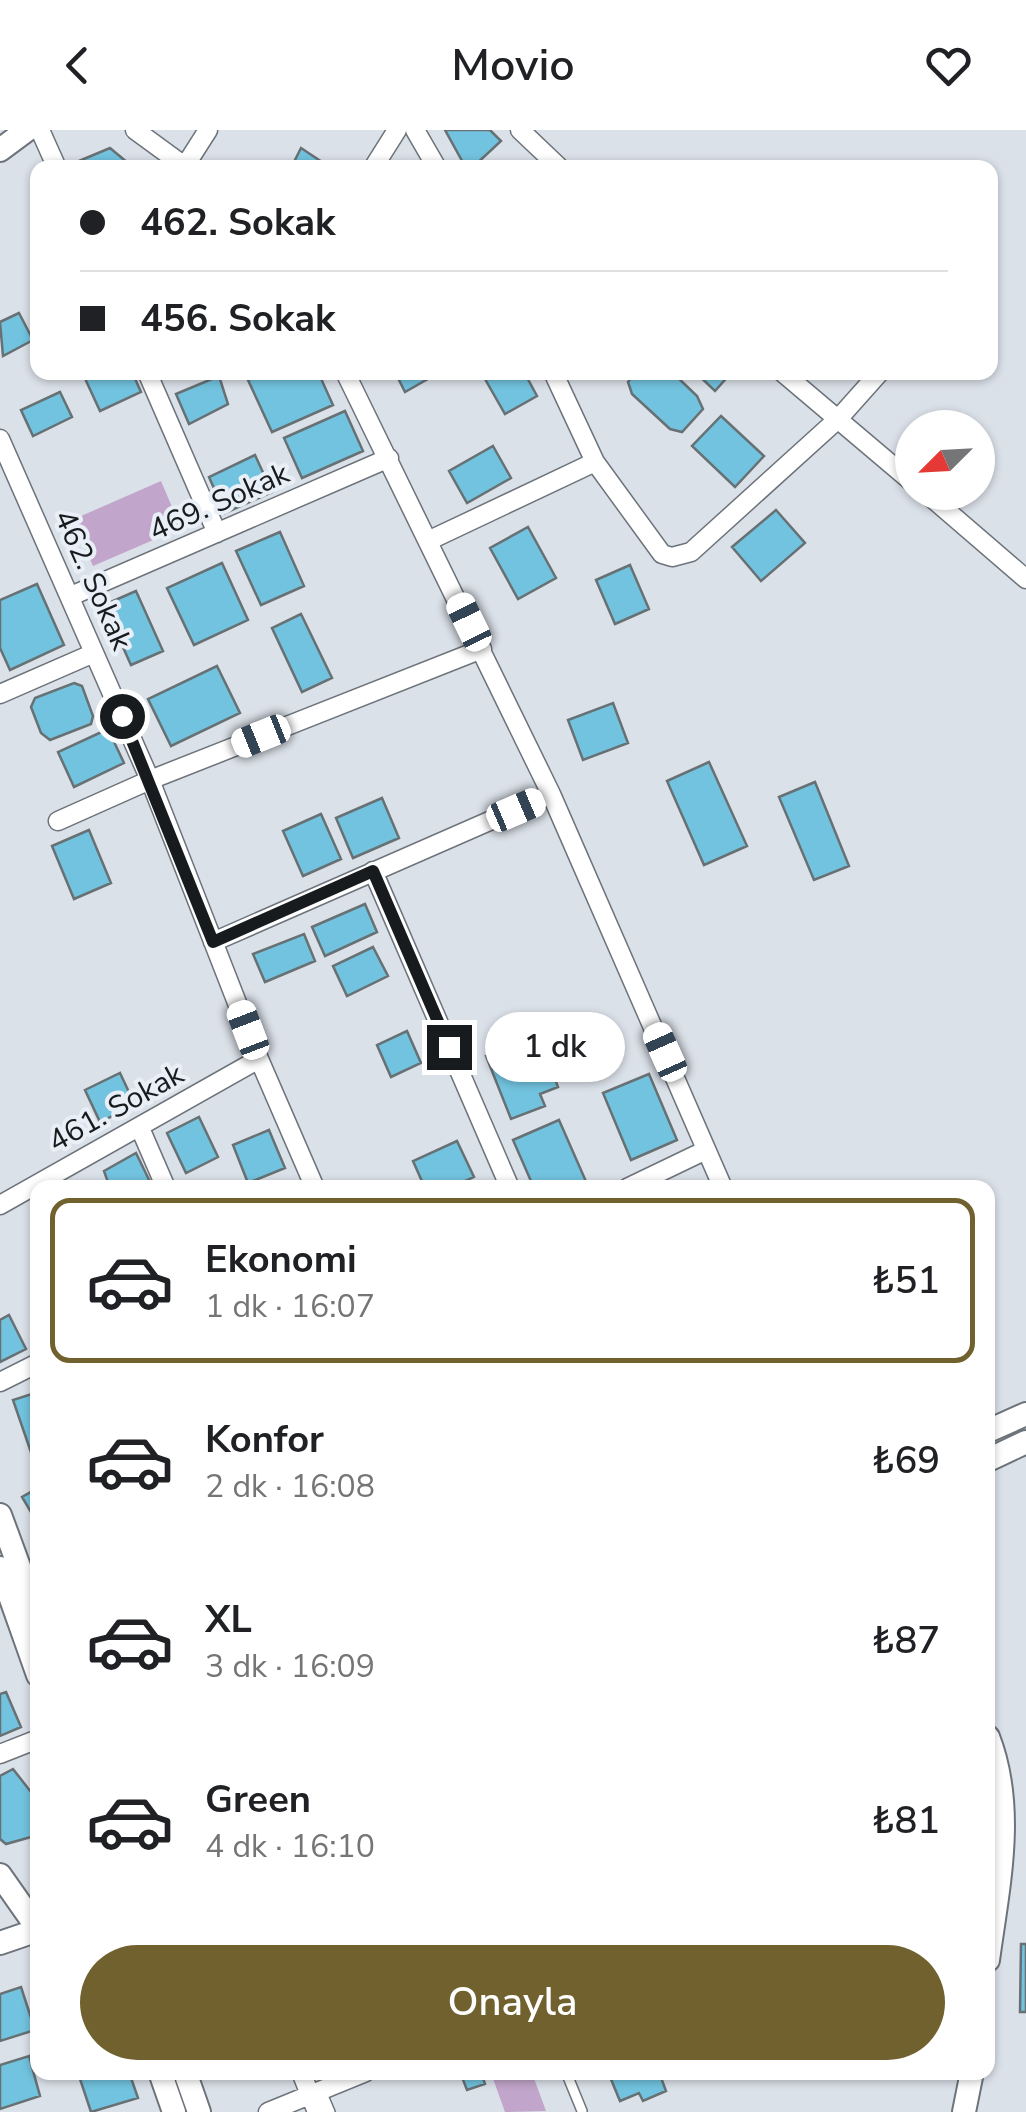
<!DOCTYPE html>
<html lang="tr">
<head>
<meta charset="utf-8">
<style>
  body { margin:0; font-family:"Nunito Sans",sans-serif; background:#f6f6f6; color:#202124; height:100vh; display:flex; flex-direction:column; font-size:38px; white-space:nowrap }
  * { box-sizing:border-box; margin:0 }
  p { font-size:32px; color:#757577 }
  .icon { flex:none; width:55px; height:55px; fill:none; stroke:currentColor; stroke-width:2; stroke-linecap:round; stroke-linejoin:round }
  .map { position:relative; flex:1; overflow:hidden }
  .panel { position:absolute; left:30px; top:1050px; width:965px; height:900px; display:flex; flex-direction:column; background:#fff; border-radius:20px; box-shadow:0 2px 8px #0004 }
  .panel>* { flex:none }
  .top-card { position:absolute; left:30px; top:30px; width:968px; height:220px; border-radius:20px; box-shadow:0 2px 8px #0004; display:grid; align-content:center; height:220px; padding:0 50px; background:#fff }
  .needle { width:65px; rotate:246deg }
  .fabs { position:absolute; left:895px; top:280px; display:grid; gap:20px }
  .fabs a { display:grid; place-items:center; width:100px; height:100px; border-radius:50%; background:#fff; box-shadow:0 2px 8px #0004; font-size:50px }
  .end { position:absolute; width:45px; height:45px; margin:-22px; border:12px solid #181b1e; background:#fff; box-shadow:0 0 0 5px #fff }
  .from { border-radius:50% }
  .bubble { position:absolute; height:70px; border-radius:35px; background:#fff; box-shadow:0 2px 8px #0004; font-size:32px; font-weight:600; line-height:70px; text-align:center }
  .car { position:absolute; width:30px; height:60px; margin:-30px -15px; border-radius:12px; box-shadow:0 0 8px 2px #0007; background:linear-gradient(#fff 24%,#345 0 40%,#fff 0 76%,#345 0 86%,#fff 0) }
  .top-card b { display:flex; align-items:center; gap:35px; height:95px; font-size:38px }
  .top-card b+b { border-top:2px solid #e0e0e0 }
  .top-card i { width:25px; height:25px; background:#202124 }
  ul { padding:18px 0 0; list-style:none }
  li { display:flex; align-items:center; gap:30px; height:165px; margin:0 20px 15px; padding:0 30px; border:5px solid transparent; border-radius:20px }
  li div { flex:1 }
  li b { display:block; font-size:38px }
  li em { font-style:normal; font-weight:600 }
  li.current { border-color:#70612f }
  li>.icon { width:90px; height:90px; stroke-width:1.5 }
  .action { display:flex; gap:20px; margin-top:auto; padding:20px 50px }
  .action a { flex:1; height:115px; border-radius:60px; background:#70612f; color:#fff; font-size:40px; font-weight:600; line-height:115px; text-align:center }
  header { display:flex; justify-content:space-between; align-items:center; height:130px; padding:0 50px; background:#fff; font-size:45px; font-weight:600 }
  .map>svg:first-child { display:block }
</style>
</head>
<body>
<header><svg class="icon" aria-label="back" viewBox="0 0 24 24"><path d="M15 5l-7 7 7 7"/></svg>Movio<svg class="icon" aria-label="heart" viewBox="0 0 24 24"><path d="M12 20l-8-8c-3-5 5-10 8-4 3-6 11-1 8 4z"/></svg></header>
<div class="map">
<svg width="1026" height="1982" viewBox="0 0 1026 1982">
  <rect width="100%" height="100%" fill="#dbe1e9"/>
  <path fill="#c2a5ca" d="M161,351L181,398L93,436L72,390Z
    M491,1943H532L546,1981L505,1982Z"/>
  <path fill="#72c3df" stroke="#677174" stroke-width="2.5" d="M445,0H490L501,11L472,38H466Z
    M110,18L134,38H82L79,31Z
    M301,18L331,38H291Z
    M19,183L33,210L3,226L0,192Z
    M82,242H132L141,262L100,281Z
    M265,242H318L333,275L272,302L248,250Z
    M395,242H440L405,262Z
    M481,242H524L537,266L505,284Z
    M636,242H672L697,266L703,279L682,302L670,299L632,264L628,252Z
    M695,242H732L715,261Z
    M219,246L228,274L189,294L176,264Z
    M60,262L72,287L33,306L21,280Z
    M345,281L363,321L302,348L284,308Z
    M721,286L764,326L735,357L692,316Z
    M493,316L511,348L467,373L449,341Z
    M255,325L272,362L225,383L209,347Z
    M776,380L805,413L761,451L732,417Z
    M528,397L556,448L518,469L490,418Z
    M280,402L304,456L261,475L236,421Z
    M222,433L248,490L194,515L167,458Z
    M630,435L649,479L615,494L596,450Z
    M37,454L64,515L10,540L0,518V470Z
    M136,461L163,521L131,535L104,475Z
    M301,484L332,548L302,562L272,498Z
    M217,536L240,583L171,616L148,569Z
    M74,553L82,556L93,586L91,594L50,610L41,603L31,577L35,568Z
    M613,573L628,613L583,630L568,590Z
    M108,599L124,633L74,657L58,622Z
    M709,632L747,716L704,735L667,651Z
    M815,652L849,736L814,750L779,667Z
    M382,668L399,708L353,728L336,688Z
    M321,684L341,729L303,746L283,701Z
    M89,700L111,753L74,769L52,716Z
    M365,774L377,802L325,826L312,797Z
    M304,804L315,831L265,852L253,824Z
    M373,817L388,846L347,866L333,836Z
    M407,901L421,933L391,947L377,915Z
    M518,913L522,923L542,915L558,957L540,964L545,976L511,989L486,926Z
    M120,943L135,975L100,992L85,960Z
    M649,944L677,1010L631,1030L603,963Z
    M199,987L218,1027L186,1043L167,1003Z
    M559,990L588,1056L585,1058H534L513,1010Z
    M269,1000L285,1038L248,1053L233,1015Z
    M457,1011L474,1047L450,1058H425L413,1031Z
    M136,1023L153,1058H110L104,1041Z
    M9,1185L26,1219L0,1232V1190Z
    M38,1262V1329L34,1331L13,1270Z
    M38,1358V1394L22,1367Z
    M6,1562L21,1597L0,1606V1564Z
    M13,1639L38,1671L34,1674L38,1705L6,1714L0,1709V1646Z
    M1021,1814H1026V1882H1020Z
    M21,1857L35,1900L0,1911V1864Z
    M29,1926L40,1966L0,1979V1935Z
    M129,1942L138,1968L91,1982L78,1943Z
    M460,1942H481L485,1954L467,1960Z
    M608,1942H659L666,1961L643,1971L639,1963L620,1971Z"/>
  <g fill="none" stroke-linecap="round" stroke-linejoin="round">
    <defs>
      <path id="service" d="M566,1942L582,1981
        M321,1961L330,1982"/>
      <path id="minor" d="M40,0L57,38
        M135,0L187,38
        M415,0L437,38
        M520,0L560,38
        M185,36L208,0
        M373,38L397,0
        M147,242L217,403
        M345,242L551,664L723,1058
        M553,242L595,332L662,424L672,427L691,422L839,288L880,242
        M782,242L912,352
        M0,309L150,650L259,929L315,1058
        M925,362L1026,449
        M430,410L595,332
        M71,466L389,328
        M0,564L94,523
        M58,691L150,650L482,519
        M373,741L510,1058
        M213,812L551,664
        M140,998L166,1058
        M627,1058L704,1021
        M0,1075L259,929
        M0,1252L38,1233
        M0,1624L38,1609
        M301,1942L317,1982
        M268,1982L366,1942"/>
      <path id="tertiary" d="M0,20L27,0
        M988,1301L1026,1284
        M988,1330L1026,1312
        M0,1385L38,1488
        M0,1438L38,1545
        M988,1607C1016,1679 998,1756 988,1830
        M0,1745L38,1799
        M0,1813L38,1800
        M160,1942L174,1982
        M185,1942L199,1982
        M964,1982L972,1942"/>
    </defs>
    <use href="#service" stroke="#6d737a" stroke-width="12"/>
    <use href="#minor" stroke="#6d737a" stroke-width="21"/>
    <use href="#tertiary" stroke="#6d737a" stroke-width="26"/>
    <use href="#service" stroke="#fff" stroke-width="9"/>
    <use href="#minor" stroke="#fff" stroke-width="18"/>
    <use href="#tertiary" stroke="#fff" stroke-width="22"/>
  </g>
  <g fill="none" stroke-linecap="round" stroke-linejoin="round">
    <path stroke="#181b1e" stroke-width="12" d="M122,586L213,812L373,741L449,917"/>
  </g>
  <g text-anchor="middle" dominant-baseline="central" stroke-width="8" stroke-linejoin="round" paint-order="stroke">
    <g font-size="30" fill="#181b1e" stroke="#e8eff7">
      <text transform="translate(219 372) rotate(-24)">469. Sokak</text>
      <text transform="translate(93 450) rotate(66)">462. Sokak</text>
      <text transform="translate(116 978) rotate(-29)">461. Sokak</text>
    </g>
  </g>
</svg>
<div class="fabs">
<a><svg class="needle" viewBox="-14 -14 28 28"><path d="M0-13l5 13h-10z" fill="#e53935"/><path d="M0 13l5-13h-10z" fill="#757577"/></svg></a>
</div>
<i class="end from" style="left:122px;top:586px"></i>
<i class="end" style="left:449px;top:917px"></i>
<div class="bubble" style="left:485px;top:882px;width:140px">1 dk</div>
<i class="car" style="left:469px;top:492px;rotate:334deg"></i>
<i class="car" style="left:261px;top:606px;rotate:248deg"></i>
<i class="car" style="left:516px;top:680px;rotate:67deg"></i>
<i class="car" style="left:248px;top:900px;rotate:339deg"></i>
<i class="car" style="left:665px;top:922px;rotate:336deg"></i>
<div class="top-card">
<b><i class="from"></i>462. Sokak</b>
<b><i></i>456. Sokak</b>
</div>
<section class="panel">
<ul>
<li class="current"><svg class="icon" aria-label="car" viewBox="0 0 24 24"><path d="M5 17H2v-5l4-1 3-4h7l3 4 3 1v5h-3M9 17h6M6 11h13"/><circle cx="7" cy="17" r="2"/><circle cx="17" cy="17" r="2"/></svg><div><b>Ekonomi</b><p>1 dk · 16:07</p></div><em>₺51</em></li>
<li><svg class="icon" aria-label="car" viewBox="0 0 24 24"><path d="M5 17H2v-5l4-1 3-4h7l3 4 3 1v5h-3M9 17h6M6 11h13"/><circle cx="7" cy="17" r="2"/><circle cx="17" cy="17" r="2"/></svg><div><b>Konfor</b><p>2 dk · 16:08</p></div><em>₺69</em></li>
<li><svg class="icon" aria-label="car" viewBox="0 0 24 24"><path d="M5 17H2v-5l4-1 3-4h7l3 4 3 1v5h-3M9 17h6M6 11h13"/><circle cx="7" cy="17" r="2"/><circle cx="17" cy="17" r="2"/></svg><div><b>XL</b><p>3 dk · 16:09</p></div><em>₺87</em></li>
<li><svg class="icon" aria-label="car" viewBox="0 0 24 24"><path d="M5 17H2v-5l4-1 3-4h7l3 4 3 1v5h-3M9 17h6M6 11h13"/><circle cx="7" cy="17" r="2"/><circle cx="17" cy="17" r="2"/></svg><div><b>Green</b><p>4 dk · 16:10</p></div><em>₺81</em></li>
</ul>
<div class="action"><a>Onayla</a></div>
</section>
</div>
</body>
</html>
